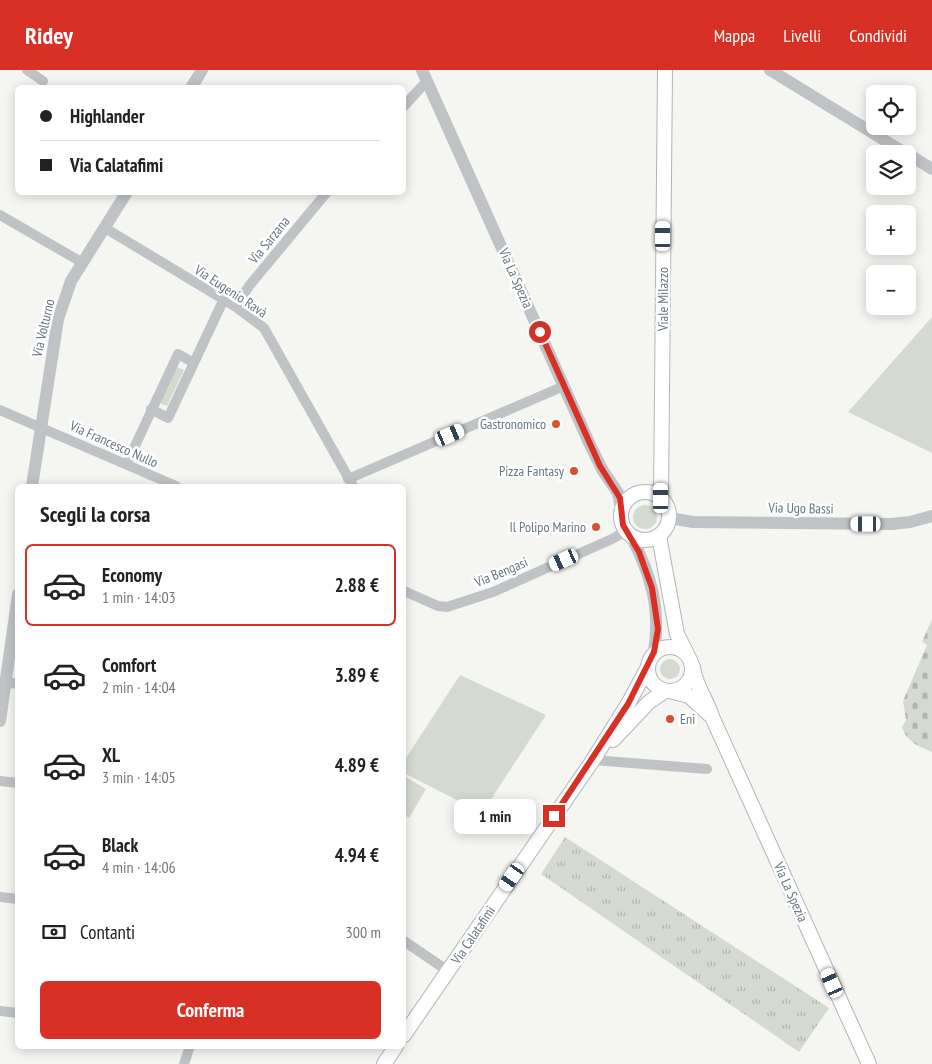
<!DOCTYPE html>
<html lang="it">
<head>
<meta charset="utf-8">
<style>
  body { margin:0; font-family:"PT Sans Narrow",sans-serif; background:#f2f2f2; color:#222; height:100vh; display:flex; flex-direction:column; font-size:19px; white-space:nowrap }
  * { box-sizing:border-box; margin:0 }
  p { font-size:16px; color:#767676 }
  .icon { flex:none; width:28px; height:28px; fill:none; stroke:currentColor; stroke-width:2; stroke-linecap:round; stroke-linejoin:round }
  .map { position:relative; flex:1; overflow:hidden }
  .drawer { position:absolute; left:15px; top:414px; width:391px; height:565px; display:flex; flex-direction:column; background:#fff; border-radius:8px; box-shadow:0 2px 12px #0003 }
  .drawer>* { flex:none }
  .banner { position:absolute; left:15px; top:15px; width:391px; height:110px; border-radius:8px; box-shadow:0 2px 12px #0003; display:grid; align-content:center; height:110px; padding:0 25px; background:#fff }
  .buttons { position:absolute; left:866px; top:15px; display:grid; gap:10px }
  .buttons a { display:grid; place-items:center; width:50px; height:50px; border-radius:8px; background:#fff; box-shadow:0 2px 12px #0003; font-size:25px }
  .end { position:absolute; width:22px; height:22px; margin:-11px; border:6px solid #d93025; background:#fff; box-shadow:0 0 0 2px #fff }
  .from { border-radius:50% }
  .bubble { position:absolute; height:35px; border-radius:8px; background:#fff; box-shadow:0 2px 12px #0003; font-size:16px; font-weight:700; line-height:35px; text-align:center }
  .car { position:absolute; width:15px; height:30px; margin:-15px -8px; border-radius:6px; box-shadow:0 0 4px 1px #0007; background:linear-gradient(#fff 24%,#345 0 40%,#fff 0 76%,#345 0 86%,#fff 0) }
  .banner b { display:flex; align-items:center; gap:18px; height:48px; font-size:19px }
  .banner b+b { border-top:1px solid #e0e0e0 }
  .banner i { width:12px; height:12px; background:#222 }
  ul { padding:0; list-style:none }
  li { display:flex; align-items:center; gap:15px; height:82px; margin:0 10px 8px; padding:0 15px; border:2px solid transparent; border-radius:8px }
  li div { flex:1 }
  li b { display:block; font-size:19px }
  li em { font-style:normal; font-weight:700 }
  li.selected { border-color:#d93025 }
  li>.icon { width:45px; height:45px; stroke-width:1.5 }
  h2 { padding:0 25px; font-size:22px; line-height:60px }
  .pay { display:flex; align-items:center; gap:12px; height:55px; padding:0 25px; font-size:19px }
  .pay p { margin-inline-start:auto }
  .primary-button { display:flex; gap:10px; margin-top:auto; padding:10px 25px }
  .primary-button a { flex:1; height:58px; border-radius:8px; background:#d93025; color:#fff; font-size:20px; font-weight:700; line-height:58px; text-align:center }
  header { display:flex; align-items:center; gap:30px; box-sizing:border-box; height:70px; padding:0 25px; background:#d93025; color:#fff }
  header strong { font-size:24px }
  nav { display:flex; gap:28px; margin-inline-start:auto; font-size:18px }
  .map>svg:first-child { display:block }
</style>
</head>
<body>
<header>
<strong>Ridey</strong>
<nav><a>Mappa</a><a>Livelli</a><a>Condividi</a></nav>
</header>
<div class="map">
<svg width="932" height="994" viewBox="0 0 932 994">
  <defs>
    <pattern id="cemetery-stones" width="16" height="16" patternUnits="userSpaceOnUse" patternTransform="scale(1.25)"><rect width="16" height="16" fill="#d5dad1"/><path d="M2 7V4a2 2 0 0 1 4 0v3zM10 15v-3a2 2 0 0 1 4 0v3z" fill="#b1b5af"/></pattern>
    <pattern id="park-tufts" width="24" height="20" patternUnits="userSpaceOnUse" patternTransform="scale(1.25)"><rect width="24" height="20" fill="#d5dad1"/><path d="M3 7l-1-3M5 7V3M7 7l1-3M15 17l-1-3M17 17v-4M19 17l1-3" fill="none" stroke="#b1b5af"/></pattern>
  </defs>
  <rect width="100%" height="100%" fill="#f5f5f2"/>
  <path fill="#d5dad1" d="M932,247V383L848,342Z
    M175,296L184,300L167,336L159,333Z
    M633 447a12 12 0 1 1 24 0a12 12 0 1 1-24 0Z
    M660 599a10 10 0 1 1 20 0a10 10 0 1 1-20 0Z
    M460,605L546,645L482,743L404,703V691Z
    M404,706L426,719L409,748L404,745Z"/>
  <path fill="url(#cemetery-stones)" d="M932,549V682C918,676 907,672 902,657L906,650L903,631L927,575L922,572Z"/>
  <path fill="url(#park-tufts)" d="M565,767L829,938L799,982L541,804Z"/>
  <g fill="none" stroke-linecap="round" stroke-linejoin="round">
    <defs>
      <path id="secondary" d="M621 446a24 24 0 1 1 48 0a24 24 0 1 1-48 0Z
        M661,428L665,0
        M659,466L677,564L687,584
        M648 599a22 22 0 1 1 44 0a22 22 0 1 1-44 0Z
        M693,597C695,616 708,631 713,649L869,994
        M670,621L689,626L710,645
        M613,670L649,632L665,621
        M404,965L593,690L628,634L648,597
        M384,994L396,976"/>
    </defs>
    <use href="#secondary" stroke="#afb5b9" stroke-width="16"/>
    <path stroke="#bfc3c6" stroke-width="10" d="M27,0L43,11
      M404,36L427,11
      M0,145L83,193
      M105,158L236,237L264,258L353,416
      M236,237L249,216L327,122
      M151,339L168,348L223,231
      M0,340L176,416
      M127,393L178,284L194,293
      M348,409L564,316
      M404,521L438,536L447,537L493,522L612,469L626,461
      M5,612L18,614
      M593,690L707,699
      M0,711L18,713
      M0,827L18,829
      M404,871L448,901
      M0,941L18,943
      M184,994L190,976"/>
    <path stroke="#bfc3c6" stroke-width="12" d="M422,0L591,377L603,401L618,423L622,443
      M770,0L907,84
      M191,18L202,0
      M908,84L932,99
      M32,416L58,249L71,211L127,122
      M669,448L693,452L892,454L910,452L932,446
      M631,466C651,505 661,538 654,582
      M0,651L18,524"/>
    <use href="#secondary" stroke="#fff" stroke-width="14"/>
  </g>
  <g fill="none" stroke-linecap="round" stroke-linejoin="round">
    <path stroke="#d93025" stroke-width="6" d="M540,262L600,396L620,428L623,455L639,482L652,518L658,559L654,582L628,634L554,746"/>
  </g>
  <g fill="#da4f2d" stroke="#fff" stroke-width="2">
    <circle cx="556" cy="354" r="5"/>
    <circle cx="574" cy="401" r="5"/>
    <circle cx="596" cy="457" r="5"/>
    <circle cx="670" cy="649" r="5"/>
  </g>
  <g text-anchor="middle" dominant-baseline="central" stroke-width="5" stroke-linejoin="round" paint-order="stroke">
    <g font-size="14" fill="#667681" stroke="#fff">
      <text transform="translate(269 170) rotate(-51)">Via Sarzana</text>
      <text transform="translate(516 208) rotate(66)">Via La Spezia</text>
      <text transform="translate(231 221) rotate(33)">Via Eugenio Ravà</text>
      <text transform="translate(663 229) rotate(-90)">Viale Milazzo</text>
      <text transform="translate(43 258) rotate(-77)">Via Volturno</text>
      <text transform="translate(114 374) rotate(24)">Via Francesco Nullo</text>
      <text transform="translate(801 438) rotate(1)">Via Ugo Bassi</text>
      <text transform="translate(501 502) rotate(-23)">Via Bengasi</text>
      <text transform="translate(791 822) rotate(66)">Via La Spezia</text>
      <text transform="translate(473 865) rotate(-56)">Via Calatafimi</text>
    </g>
    <g font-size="14" fill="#667681" stroke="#fff" text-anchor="end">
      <text x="546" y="354">Gastronomico</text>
      <text x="564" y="401">Pizza Fantasy</text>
      <text x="586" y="457">Il Polipo Marino</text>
      <text x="680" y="649" text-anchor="start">Eni</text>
    </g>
  </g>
</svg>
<div class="buttons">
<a><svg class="icon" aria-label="locate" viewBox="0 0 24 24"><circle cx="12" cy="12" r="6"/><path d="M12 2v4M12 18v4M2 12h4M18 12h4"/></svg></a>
<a><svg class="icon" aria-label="layers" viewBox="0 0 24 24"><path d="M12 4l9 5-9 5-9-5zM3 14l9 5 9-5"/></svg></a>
<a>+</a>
<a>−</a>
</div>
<i class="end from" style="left:540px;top:262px"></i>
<i class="end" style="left:554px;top:746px"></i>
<div class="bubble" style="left:454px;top:729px;width:82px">1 min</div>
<i class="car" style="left:663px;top:166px;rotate:0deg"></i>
<i class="car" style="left:450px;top:365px;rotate:67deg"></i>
<i class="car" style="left:661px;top:428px;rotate:0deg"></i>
<i class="car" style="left:866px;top:454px;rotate:270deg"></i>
<i class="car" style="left:564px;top:490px;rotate:246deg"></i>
<i class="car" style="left:512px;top:807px;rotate:215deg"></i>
<i class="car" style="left:832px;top:913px;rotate:336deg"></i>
<div class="banner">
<b><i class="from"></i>Highlander</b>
<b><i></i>Via Calatafimi</b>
</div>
<section class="drawer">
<h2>Scegli la corsa</h2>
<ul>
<li class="selected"><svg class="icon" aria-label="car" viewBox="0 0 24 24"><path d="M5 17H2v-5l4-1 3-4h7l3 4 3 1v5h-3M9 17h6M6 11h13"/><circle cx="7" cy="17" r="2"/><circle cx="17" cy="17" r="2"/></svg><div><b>Economy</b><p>1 min · 14:03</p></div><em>2.88 €</em></li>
<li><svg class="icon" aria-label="car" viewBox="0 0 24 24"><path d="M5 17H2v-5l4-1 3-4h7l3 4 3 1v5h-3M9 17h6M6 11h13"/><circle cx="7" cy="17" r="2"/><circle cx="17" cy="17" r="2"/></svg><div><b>Comfort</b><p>2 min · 14:04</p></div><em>3.89 €</em></li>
<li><svg class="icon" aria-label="car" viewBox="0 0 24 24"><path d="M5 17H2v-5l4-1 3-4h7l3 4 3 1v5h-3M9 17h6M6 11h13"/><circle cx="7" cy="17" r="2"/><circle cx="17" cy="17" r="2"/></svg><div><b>XL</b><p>3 min · 14:05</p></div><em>4.89 €</em></li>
<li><svg class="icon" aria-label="car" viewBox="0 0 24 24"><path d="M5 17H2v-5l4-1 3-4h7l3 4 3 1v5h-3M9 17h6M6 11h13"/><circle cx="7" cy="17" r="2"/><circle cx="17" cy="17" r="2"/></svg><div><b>Black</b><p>4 min · 14:06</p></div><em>4.94 €</em></li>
</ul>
<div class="pay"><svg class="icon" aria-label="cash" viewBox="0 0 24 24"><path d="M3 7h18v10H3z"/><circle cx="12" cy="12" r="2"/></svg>Contanti<p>300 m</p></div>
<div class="primary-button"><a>Conferma</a></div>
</section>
</div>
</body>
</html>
